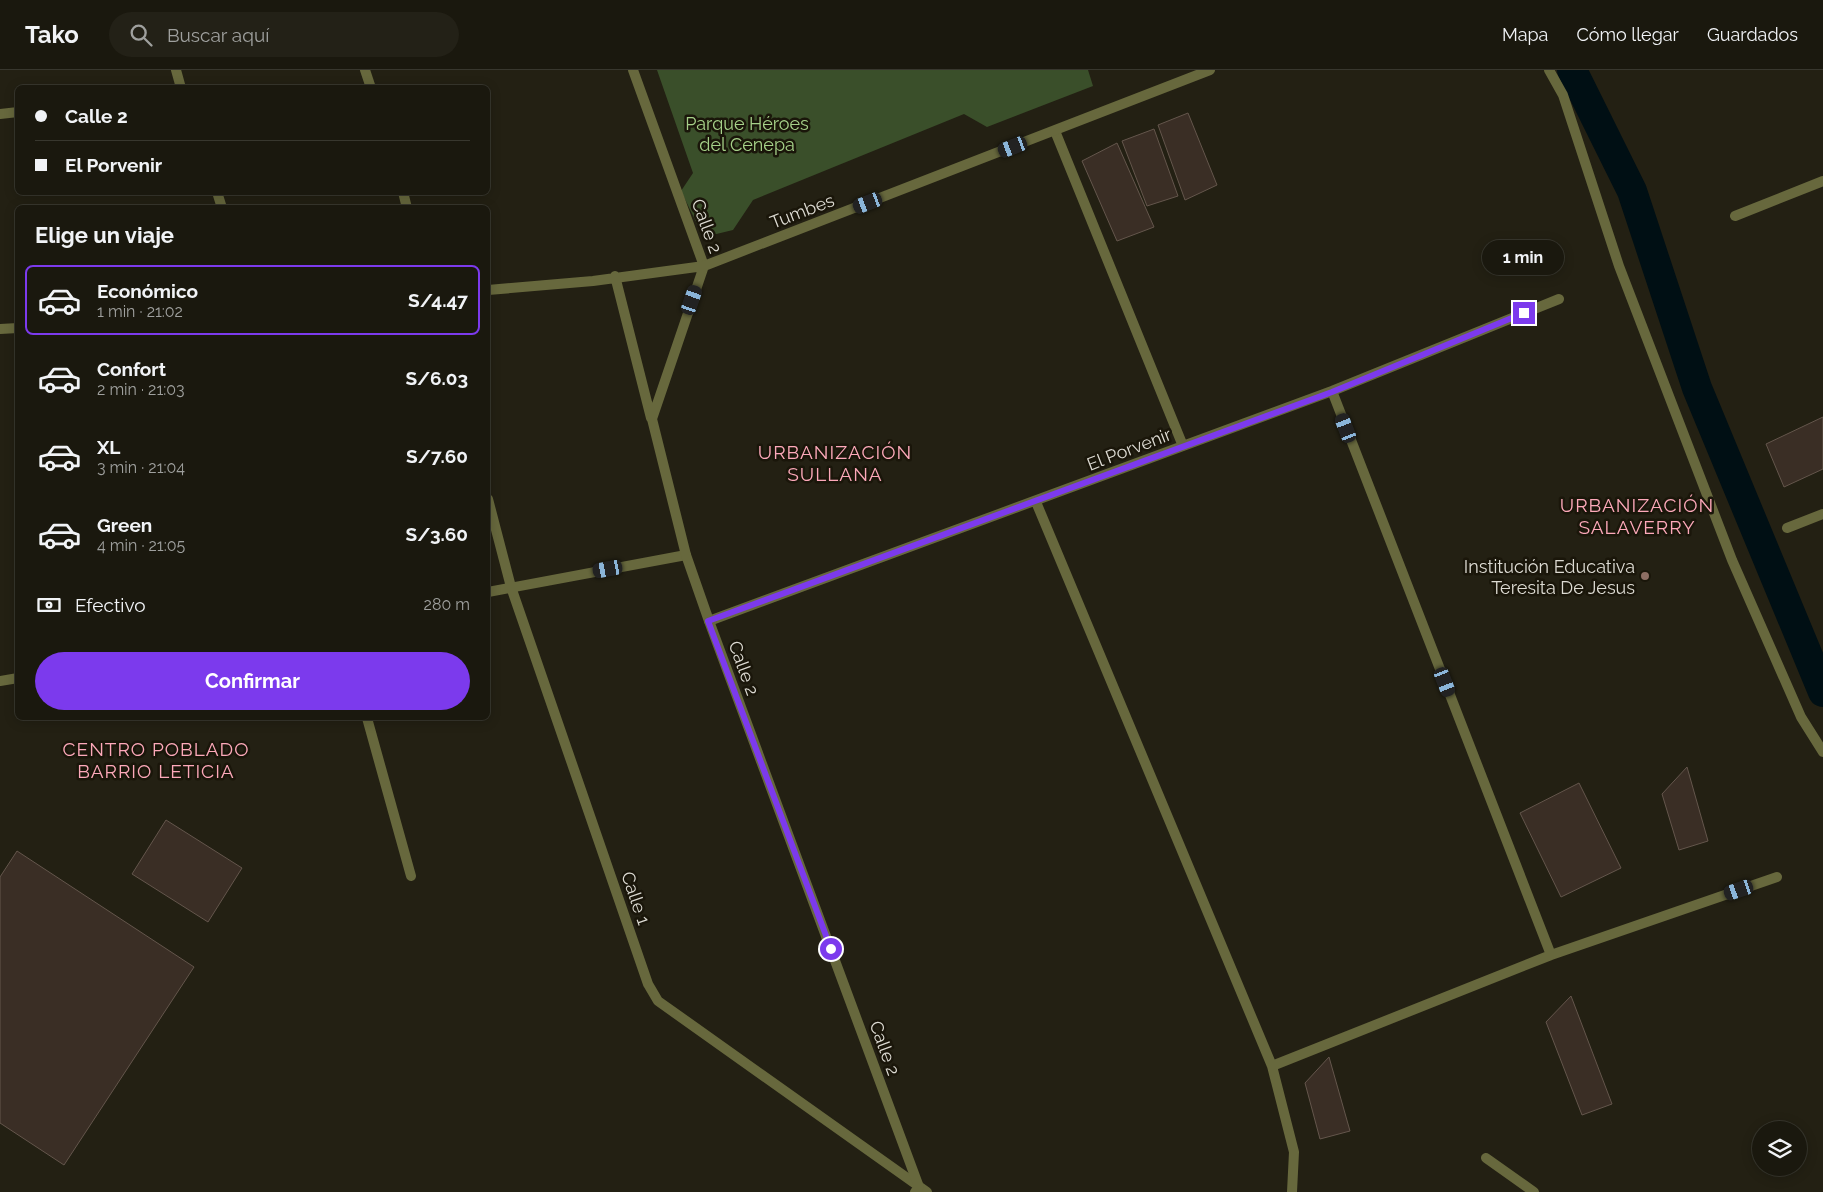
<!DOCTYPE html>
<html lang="es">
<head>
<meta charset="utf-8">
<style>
  body { margin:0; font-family:Raleway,sans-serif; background:#232117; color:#f1f3f6; height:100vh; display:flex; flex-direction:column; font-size:19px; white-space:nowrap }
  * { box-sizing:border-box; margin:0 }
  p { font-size:16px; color:#9fa09e }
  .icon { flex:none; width:28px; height:28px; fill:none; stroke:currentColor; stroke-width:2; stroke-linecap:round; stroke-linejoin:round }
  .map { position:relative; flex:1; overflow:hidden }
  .sheet { position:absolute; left:15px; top:135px; width:475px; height:515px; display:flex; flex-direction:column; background:#1a180e; border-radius:8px; box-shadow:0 2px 12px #0003,0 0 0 1px #38372e }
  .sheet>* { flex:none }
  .top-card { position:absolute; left:15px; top:15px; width:475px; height:110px; border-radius:8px; box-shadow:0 2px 12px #0003,0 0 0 1px #38372e; display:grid; align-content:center; height:110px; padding:0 20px; background:#1a180e }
  .fabs { position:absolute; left:1752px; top:1051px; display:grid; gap:10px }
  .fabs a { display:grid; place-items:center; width:55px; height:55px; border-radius:50%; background:#1a180e; box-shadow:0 2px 12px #0003,0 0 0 1px #38372e; font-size:25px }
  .end { position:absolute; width:22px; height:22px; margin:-11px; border:6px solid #7c3aed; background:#fff; box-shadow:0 0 0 2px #fff }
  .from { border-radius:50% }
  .bubble { position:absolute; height:35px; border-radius:18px; background:#1a180e; box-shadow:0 2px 12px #0003,0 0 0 1px #38372e; font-size:16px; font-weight:700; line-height:35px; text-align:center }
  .car { position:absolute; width:15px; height:30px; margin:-15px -8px; border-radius:6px; box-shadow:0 0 4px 1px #0007; background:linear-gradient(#222 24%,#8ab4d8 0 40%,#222 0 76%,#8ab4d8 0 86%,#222 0) }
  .top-card b { display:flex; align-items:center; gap:18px; height:48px; font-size:19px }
  .top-card b+b { border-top:1px solid #38372e }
  .top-card i { width:12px; height:12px; background:#f1f3f6 }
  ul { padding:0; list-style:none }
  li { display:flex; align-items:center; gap:15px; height:70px; margin:0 10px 8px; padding:0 10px; border:2px solid transparent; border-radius:8px }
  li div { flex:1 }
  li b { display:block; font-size:19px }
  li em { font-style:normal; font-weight:700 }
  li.current { border-color:#7c3aed }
  li>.icon { width:45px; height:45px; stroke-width:1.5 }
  h2 { padding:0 20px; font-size:22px; line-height:60px }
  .pay { display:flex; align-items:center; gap:12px; height:55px; padding:0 20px; font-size:19px }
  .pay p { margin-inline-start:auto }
  .primary-button { display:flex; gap:10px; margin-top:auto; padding:10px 20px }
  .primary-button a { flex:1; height:58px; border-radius:30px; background:#7c3aed; color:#fff; font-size:20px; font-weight:700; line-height:58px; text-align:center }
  header { display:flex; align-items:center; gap:30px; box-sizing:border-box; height:70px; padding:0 25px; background:#1a180e; border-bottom:1px solid #38372e }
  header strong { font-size:24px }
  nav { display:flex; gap:28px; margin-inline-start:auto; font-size:18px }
  .search { width:350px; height:45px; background:#232117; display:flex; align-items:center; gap:12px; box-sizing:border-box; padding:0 18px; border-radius:28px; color:#9fa09e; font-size:19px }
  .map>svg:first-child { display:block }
</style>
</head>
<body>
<header>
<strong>Tako</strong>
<div class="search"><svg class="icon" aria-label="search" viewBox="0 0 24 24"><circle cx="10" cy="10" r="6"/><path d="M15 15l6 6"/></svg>Buscar aquí</div>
<nav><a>Mapa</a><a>Cómo llegar</a><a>Guardados</a></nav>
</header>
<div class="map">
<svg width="1823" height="1122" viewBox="0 0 1823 1122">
  <rect width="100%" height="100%" fill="#232013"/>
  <path fill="#3a4f2a" d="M657,0H1088L1093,16L987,57L964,44L753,130L733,160L708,166L698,156L681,121L693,103Z"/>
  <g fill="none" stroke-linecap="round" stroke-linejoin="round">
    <path stroke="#000f14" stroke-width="30" d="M1572,0L1632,121L1697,318L1823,622"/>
  </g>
  <path fill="#3a2e25" stroke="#64564c" d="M1188,43L1217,115L1185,130L1158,55Z
    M1154,59L1178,126L1147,136L1122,71Z
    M1117,73L1154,157L1117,171L1082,91Z
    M1823,347V399L1784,417L1766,374Z
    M1687,697L1708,771L1679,780L1662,724Z
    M1579,713L1621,798L1561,827L1520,743Z
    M166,750L242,798L208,852L132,804Z
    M17,781L194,897L64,1095L0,1053V807Z
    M1571,926L1612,1034L1582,1045L1546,952Z
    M1329,987L1350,1061L1320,1069L1305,1013Z"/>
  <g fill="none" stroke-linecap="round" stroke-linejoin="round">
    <path stroke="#67683d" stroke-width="10" d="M1486,1088L1534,1122"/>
    <path stroke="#67683d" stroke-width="10" d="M176,0L181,18
      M365,0L371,18
      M633,0L704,196
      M1549,0L1563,25L1619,196L1732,490L1801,647L1823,682
      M0,44L18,42
      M1055,61L1183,376
      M217,122L222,138
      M403,122L407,138
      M1735,146L1823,111
      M1332,321L1551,885
      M488,429L511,517L648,914L658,931L927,1122
      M1036,432L1272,996L1294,1082L1292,1122
      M1787,458L1823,444
      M488,522L686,485
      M709,551L1332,321L1559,229
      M0,611L18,608
      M367,648L411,806
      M1272,996L1551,885L1777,807"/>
    <path stroke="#67683d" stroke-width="10" d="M704,196L652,349L686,485L709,551L919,1117L915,1122
      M615,206L651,348
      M488,220L593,211L704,196L1210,0
      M0,259L18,258"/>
  </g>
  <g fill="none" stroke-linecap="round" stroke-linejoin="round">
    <path stroke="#7c3aed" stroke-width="6" d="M831,879L708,551L1332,322L1524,243"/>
  </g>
  <circle fill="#8d6e63" stroke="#1a160a" stroke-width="2" cx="1645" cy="506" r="5"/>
  <g text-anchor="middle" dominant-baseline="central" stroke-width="5" stroke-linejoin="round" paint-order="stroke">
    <g font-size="18" fill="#a6d189" stroke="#1a160a">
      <text x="747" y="53">Parque Héroes<tspan x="747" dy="21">del Cenepa</tspan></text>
    </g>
    <g font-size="18" fill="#dddbd3" stroke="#1a160a">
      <text transform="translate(802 141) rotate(-21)">Tumbes</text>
      <text transform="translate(707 156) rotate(70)">Calle 2</text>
      <text transform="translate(1129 379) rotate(-21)">El Porvenir</text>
      <text transform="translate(744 598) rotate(70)">Calle 2</text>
      <text transform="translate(636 828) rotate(71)">Calle 1</text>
      <text transform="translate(885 978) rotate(70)">Calle 2</text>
    </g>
    <g font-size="18" fill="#dddbd3" stroke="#1a160a" text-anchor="end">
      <text x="1635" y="496">Institución Educativa<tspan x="1635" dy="21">Teresita De Jesus</tspan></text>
    </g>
    <g font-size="19" letter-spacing="1" fill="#fda9ba" stroke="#1a160a">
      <text x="835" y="382">URBANIZACIÓN<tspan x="835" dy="22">SULLANA</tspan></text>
      <text x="1637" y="435">URBANIZACIÓN<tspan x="1637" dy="22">SALAVERRY</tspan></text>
      <text x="156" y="679">CENTRO POBLADO<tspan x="156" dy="22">BARRIO LETICIA</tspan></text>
    </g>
  </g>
</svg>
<div class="fabs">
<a><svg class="icon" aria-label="layers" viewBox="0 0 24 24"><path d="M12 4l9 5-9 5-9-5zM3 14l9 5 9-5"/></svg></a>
</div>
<i class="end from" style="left:831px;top:879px"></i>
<i class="end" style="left:1524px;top:243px"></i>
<div class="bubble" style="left:1482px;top:170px;width:82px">1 min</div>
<i class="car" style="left:1013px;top:77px;rotate:249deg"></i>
<i class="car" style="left:868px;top:133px;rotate:249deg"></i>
<i class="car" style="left:692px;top:230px;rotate:19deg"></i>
<i class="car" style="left:1346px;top:358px;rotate:339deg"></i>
<i class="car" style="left:608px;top:499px;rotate:260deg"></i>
<i class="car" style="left:1445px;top:612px;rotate:159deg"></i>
<i class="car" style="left:1739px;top:820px;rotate:251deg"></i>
<div class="top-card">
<b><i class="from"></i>Calle 2</b>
<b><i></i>El Porvenir</b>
</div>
<section class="sheet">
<h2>Elige un viaje</h2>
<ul>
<li class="current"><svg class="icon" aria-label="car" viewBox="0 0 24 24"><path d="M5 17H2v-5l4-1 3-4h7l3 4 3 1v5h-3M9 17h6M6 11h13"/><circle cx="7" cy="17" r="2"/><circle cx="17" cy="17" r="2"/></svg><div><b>Económico</b><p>1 min · 21:02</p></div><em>S/4.47</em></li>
<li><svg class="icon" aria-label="car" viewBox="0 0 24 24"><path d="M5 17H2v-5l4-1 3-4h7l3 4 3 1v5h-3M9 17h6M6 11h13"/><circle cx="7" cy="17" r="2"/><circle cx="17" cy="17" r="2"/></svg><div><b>Confort</b><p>2 min · 21:03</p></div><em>S/6.03</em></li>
<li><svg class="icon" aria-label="car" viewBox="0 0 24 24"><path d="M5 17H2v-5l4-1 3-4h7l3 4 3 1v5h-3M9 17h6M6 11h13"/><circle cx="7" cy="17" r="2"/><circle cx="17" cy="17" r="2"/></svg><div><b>XL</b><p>3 min · 21:04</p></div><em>S/7.60</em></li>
<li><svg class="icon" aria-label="car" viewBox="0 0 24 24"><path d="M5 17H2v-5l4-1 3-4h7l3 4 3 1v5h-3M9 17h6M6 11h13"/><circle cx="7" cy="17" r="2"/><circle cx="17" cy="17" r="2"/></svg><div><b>Green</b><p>4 min · 21:05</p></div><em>S/3.60</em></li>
</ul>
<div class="pay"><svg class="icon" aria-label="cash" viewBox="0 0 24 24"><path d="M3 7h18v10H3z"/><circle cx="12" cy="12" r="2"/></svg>Efectivo<p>280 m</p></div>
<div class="primary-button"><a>Confirmar</a></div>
</section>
</div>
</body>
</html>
